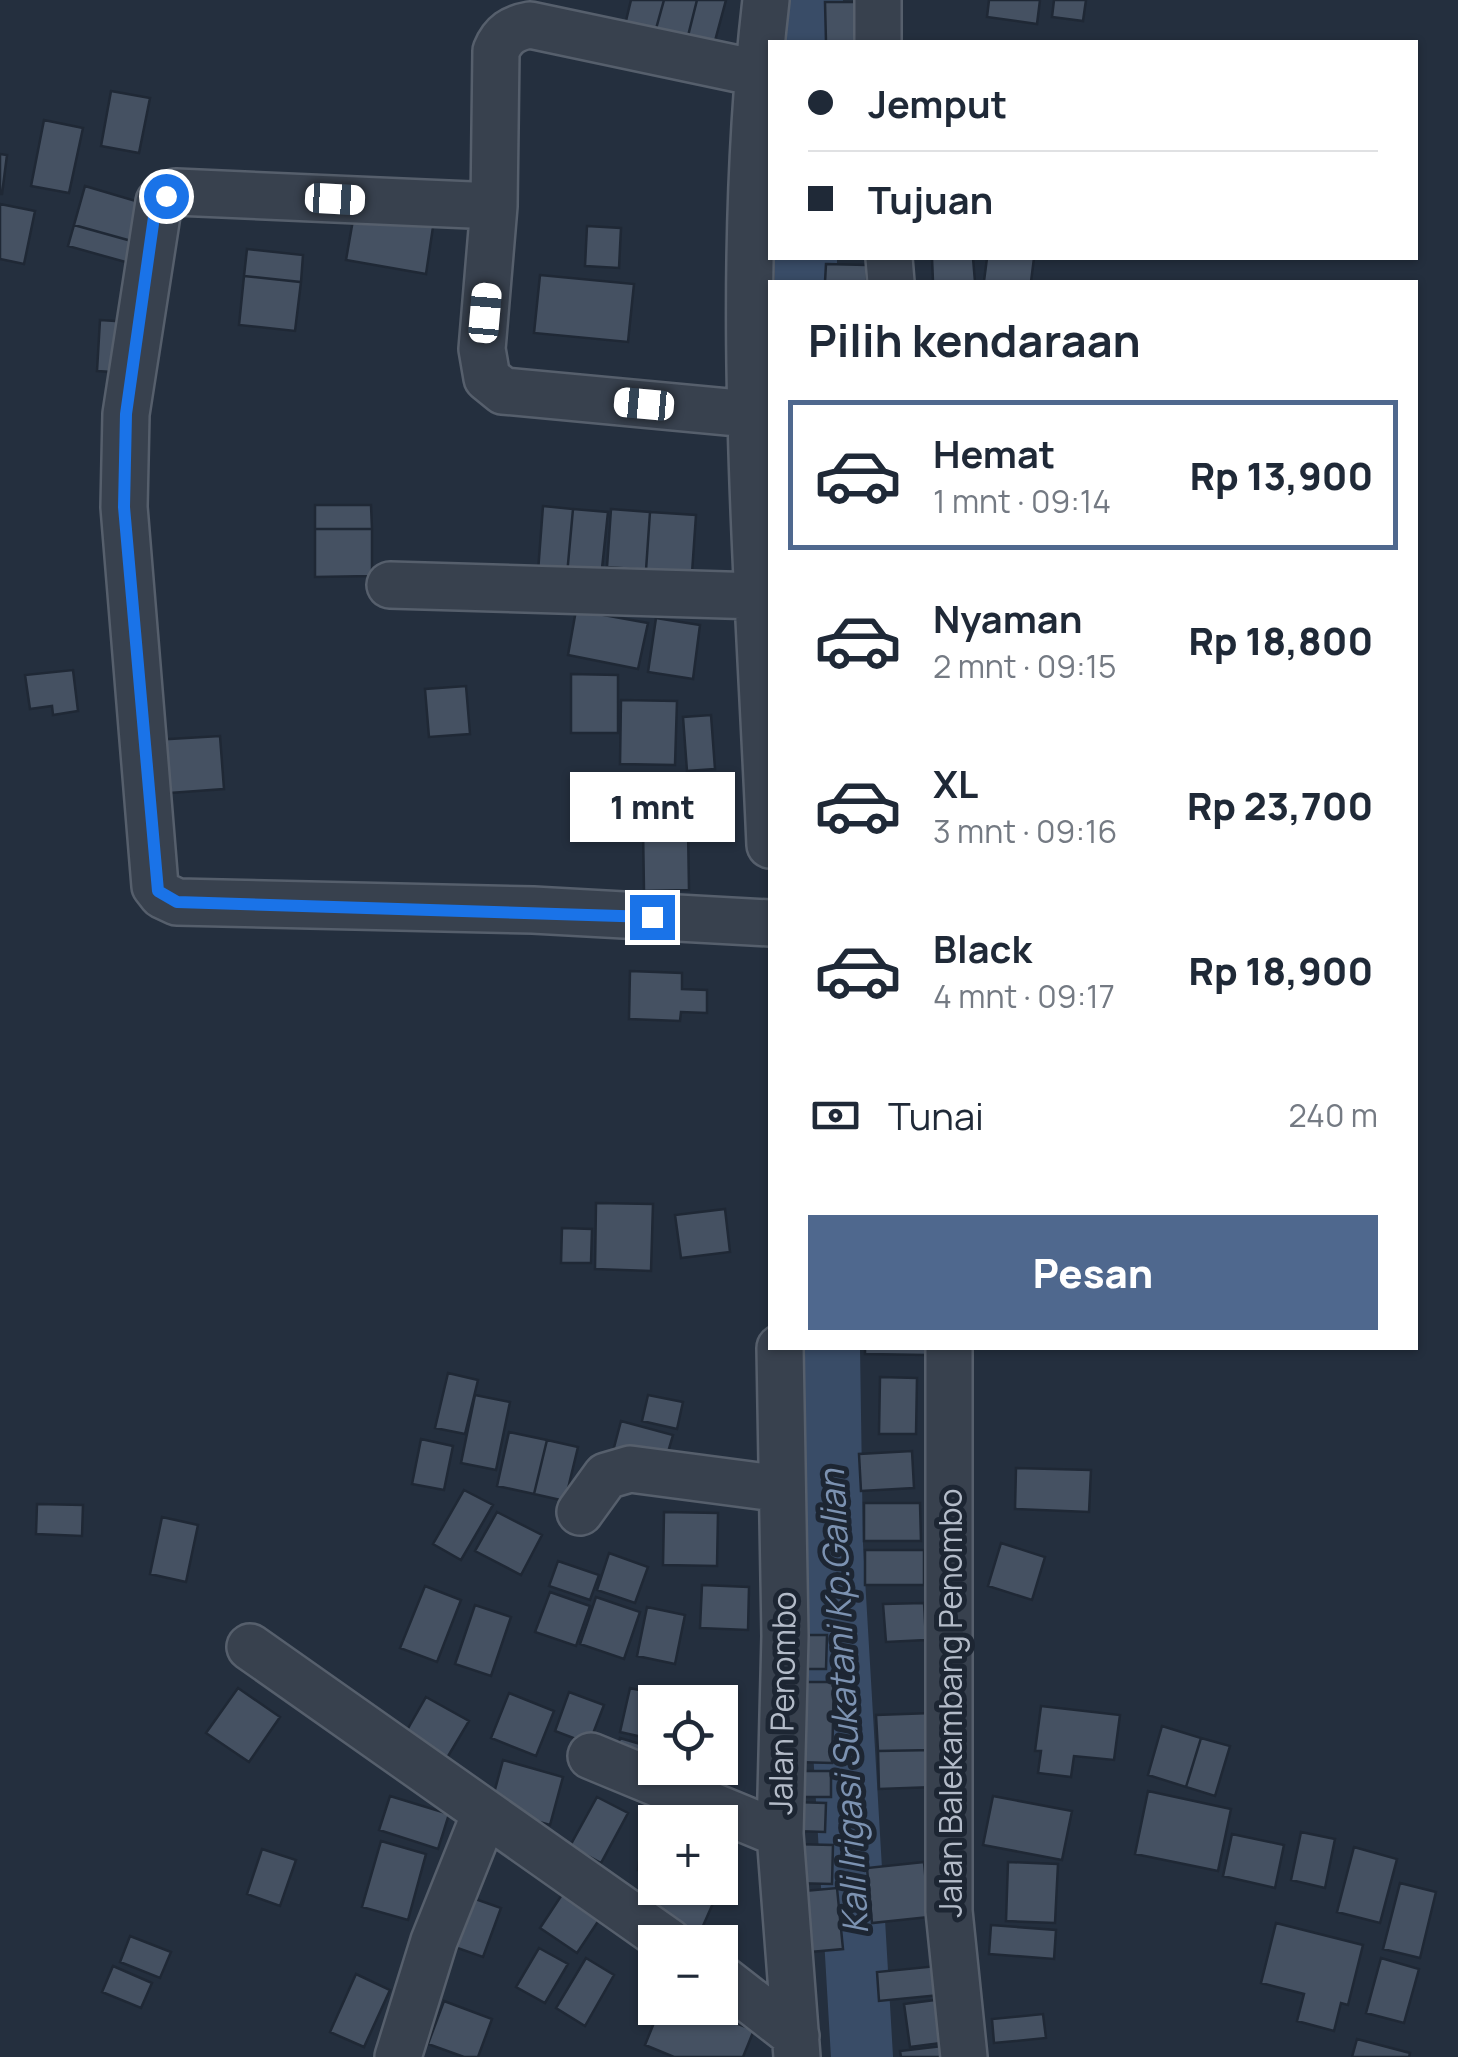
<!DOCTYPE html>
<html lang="id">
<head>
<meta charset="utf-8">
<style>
  body { margin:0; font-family:Manrope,sans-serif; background:#f2f2f3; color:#1f2937; height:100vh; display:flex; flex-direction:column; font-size:38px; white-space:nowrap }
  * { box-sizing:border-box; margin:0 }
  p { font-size:32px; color:#747a83 }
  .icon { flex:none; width:55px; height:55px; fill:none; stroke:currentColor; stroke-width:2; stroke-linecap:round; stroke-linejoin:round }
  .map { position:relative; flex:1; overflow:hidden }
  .details { position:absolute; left:768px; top:280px; width:650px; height:1070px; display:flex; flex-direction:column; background:#fff; border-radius:0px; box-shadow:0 2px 8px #0004 }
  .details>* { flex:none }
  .hud { position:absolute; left:768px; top:40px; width:650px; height:220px; border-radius:0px; box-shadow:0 2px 8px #0004; display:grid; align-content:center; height:220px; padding:0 40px; background:#fff }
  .fabs { position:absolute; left:638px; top:1685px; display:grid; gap:20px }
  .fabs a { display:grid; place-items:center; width:100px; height:100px; border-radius:0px; background:#fff; box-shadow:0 2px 8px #0004; font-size:50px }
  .end { position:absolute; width:45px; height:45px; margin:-22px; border:12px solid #1a73e8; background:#fff; box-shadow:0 0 0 5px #fff }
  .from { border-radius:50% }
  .bubble { position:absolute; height:70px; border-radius:0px; background:#fff; box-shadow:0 2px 8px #0004; font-size:32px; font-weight:800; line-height:70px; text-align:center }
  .car { position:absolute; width:30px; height:60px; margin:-30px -15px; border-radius:12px; box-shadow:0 0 8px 2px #0007; background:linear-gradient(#fff 24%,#345 0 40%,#fff 0 76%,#345 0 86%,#fff 0) }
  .hud b { display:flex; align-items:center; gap:35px; height:95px; font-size:38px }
  .hud b+b { border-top:2px solid #e0e1e3 }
  .hud i { width:25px; height:25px; background:#1f2937 }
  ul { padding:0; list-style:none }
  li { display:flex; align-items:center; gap:30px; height:150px; margin:0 20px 15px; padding:0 20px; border:5px solid transparent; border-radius:0px }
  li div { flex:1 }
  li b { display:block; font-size:38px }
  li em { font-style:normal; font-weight:800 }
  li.on { border-color:#4f688e }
  li>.icon { width:90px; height:90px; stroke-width:1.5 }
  h2 { padding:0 40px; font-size:45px; line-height:120px }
  .pay { display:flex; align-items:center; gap:25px; height:110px; padding:0 40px; font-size:38px }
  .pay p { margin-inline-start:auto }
  .button { display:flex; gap:20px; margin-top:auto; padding:20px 40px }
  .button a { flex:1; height:115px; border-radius:0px; background:#4f688e; color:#fff; font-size:40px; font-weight:800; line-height:115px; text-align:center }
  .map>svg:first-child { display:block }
</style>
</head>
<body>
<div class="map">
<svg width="1458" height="2057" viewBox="0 0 1458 2057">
  <rect width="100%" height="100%" fill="#242f3e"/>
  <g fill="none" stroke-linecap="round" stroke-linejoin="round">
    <path stroke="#394c67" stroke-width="62" d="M806,42L812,0
      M806,258V282
      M829,1348L832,1545L862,2057"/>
  </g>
  <path fill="#455162" stroke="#1f2835" stroke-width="2.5" d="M631,0H664L654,36L624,29Z
    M664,0H697L686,44L654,36Z
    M697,0H726L712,52L686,44Z
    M989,0H1040L1037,24L987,17Z
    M1054,0H1086L1083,21L1052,17Z
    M825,2H863L864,42H826Z
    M111,91L150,98L139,153L101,146Z
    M44,120L83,128L69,193L31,186Z
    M0,154L7,155L2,194H0Z
    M85,186L146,204L135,242L74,225Z
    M0,204L35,211L24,264L0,259Z
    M354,214L433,227L426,274L346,260Z
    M74,225L135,242L129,263L68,246Z
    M587,226L621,228L619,268L585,266Z
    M247,249L303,255L301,282L244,276Z
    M932,258H973L975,282H933Z
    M987,258H1034L1031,282L984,281Z
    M826,264L867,265V282H825Z
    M540,275L634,284L628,342L534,333Z
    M244,276L301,282L295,331L239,325Z
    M100,320L131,322L129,373L97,371Z
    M315,505H371L372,529H315Z
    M543,506L573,509L567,575L538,572Z
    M573,509L608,512L601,578L567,575Z
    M611,509L650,512L646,570L607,567Z
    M650,512L696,515L692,573L646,570Z
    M315,529H372V576L315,577Z
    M576,610L648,623L638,669L568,655Z
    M656,618L700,625L693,679L648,672Z
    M73,670L78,711L53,715L52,706L30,709L25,675Z
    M571,674L618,675V733H571Z
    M466,686L470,734L429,737L425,689Z
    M621,700L677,701L675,765L620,764Z
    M711,715L715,769L687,771L683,717Z
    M220,736L224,789L156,794L153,740Z
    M688,828L689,890L644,891L643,829Z
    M630,971L682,973V989L707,990V1013L681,1012L680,1021L629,1019Z
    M596,1203L653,1204L651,1271L595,1269Z
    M725,1209L730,1252L681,1258L675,1215Z
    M562,1228L592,1229L591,1263H561Z
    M865,1348H929L928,1355L865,1354Z
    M448,1373L478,1380L465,1434L435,1428Z
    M880,1377L917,1378L916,1434H879Z
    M475,1395L510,1402L496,1470L461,1463Z
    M648,1395L683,1402L677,1429L642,1421Z
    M621,1421L673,1435L663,1469L612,1455Z
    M509,1432L547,1440L534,1494L497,1486Z
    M421,1439L453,1446L444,1490L412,1484Z
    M547,1440L578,1447L565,1501L534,1494Z
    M912,1451L914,1488L861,1491L859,1454Z
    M1016,1468L1091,1470L1089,1512L1015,1509Z
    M464,1490L493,1505L461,1560L433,1544Z
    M864,1503H920L921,1541H864Z
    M37,1504L83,1505L82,1536L36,1534Z
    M497,1512L542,1535L521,1575L475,1551Z
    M664,1512L718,1513L717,1566L663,1565Z
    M162,1517L198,1525L186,1582L150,1574Z
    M1001,1543L1045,1557L1032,1600L988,1586Z
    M865,1550H924V1585H865Z
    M609,1553L648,1567L635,1603L597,1590Z
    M558,1561L599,1575L590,1600L549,1586Z
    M702,1585L749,1587L748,1630L700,1628Z
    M425,1586L461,1600L437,1662L400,1648Z
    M550,1592L590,1606L576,1646L535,1632Z
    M596,1597L640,1612L624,1659L580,1644Z
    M924,1603L926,1640L886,1642L883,1604Z
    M475,1605L511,1617L491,1676L455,1664Z
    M647,1607L685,1615L675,1664L637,1656Z
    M799,1635H827L826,1669H798Z
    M798,1682H834L832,1763L796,1762Z
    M238,1688L280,1717L249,1762L206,1733Z
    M630,1688L661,1695L655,1702L651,1739L620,1732Z
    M569,1692L604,1705L589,1744L555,1731Z
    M509,1693L554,1711L536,1756L491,1738Z
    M426,1697L469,1721L444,1763L402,1739Z
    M1041,1706L1120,1715L1114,1760L1074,1756L1071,1777L1038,1773L1041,1751H1035Z
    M932,1713L933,1750L878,1751L876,1715Z
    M1162,1726L1201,1738L1186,1787L1148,1775Z
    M620,1738L654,1748L648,1772L613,1763Z
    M1201,1738L1230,1746L1215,1796L1186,1787Z
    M933,1750L935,1787L879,1789L878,1751Z
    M503,1760L563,1777L550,1825L490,1808Z
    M669,1768H717L710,1795Z
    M793,1771H831V1797H793Z
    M1148,1791L1231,1809L1218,1871L1135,1854Z
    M390,1796L449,1814L438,1849L379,1830Z
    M993,1796L1072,1811L1062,1860L983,1845Z
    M597,1797L628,1813L601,1863L570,1846Z
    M795,1802L826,1803L825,1832L794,1831Z
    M1301,1832L1335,1839L1325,1888L1291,1880Z
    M1232,1834L1284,1845L1275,1888L1223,1876Z
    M381,1841L426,1854L408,1920L362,1907Z
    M642,1841L655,1842V1872L638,1870Z
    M792,1844L833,1845L832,1884L791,1883Z
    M1354,1847L1397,1859L1380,1923L1337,1912Z
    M262,1849L296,1860L280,1906L247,1894Z
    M924,1862L929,1917L872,1923L867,1868Z
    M1008,1862L1058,1864L1055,1923L1006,1921Z
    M655,1879V1888H682L714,1901L699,1935L641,1911Z
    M1400,1883L1436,1892L1420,1958L1383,1949Z
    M567,1887L605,1911L577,1953L540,1928Z
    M837,1888L843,1949L799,1953L793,1892Z
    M464,1895L501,1908L483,1957L446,1944Z
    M1276,1923L1363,1945L1348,2005L1341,2003L1334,2031L1297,2021L1304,1994L1261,1983Z
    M991,1925L1056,1930L1054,1959L989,1954Z
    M130,1936L171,1952L160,1978L120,1962Z
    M539,1948L568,1964L545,2003L516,1987Z
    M586,1958L614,1975L585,2026L556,2008Z
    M1381,1958L1419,1969L1404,2023L1366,2013Z
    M113,1966L152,1983L141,2008L102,1992Z
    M937,1966L940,1995L879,2001L877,1972Z
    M356,1974L390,1990L364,2047L330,2032Z
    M935,2000L941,2043L910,2047L904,2004Z
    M444,2001L492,2019L478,2057H464L428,2044Z
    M660,2008H696L754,2030L743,2057H674L645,2045Z
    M1043,2014L1046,2038L994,2043L992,2019Z
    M1357,2039L1410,2053L1409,2057H1352Z
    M951,2045L952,2057H901L900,2051Z"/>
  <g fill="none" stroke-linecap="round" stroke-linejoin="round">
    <defs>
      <path id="minor" d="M766,0C733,281 758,564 770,845
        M878,42V0
        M494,206L176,192L159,202L126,414L124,507L155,886L162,895L177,902L533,910L770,923
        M889,258L891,282
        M749,414L503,391L487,378L482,349L494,206L496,51C503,34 513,28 530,25L757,73
        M390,585L759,596
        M780,1348L785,1636L780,1834L797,2057
        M949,1348V1911L964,2057
        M580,1512L606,1476L630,1469L782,1489
        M250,1647L669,1942
        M591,1756L780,1834
        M720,1977L796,2036
        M398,2057L434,1941L484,1816"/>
    </defs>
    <use href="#minor" stroke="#565f6c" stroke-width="50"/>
    <use href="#minor" stroke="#38414e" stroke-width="45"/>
  </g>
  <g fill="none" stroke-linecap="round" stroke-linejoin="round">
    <path stroke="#1a73e8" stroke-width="12" d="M166,196L155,210L126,414L124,507L158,891L177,902L652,917"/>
  </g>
  <g text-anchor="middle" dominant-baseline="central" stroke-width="10" stroke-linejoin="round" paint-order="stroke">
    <g font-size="32" fill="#b4bcc9" stroke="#1d2633">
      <text transform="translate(782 1703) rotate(-89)">Jalan Penombo</text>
      <text transform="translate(950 1703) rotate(-90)">Jalan Balekambang Penombo</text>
    </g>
    <g font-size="35" font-style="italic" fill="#7c92b1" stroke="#1d2633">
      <text transform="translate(843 1702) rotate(-93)">Kali Irigasi Sukatani Kp.Galian</text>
    </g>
  </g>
</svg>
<div class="fabs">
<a><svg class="icon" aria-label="locate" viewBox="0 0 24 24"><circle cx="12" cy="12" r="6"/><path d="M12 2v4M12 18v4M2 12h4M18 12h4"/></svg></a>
<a>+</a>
<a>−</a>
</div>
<i class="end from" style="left:166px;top:196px"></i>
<i class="end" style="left:652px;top:917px"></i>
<div class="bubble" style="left:570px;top:772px;width:165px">1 mnt</div>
<i class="car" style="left:335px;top:199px;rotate:93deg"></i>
<i class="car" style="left:485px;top:313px;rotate:5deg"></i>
<i class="car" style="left:644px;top:404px;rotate:275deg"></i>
<div class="hud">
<b><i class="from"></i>Jemput</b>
<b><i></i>Tujuan</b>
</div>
<section class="details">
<h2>Pilih kendaraan</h2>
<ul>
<li class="on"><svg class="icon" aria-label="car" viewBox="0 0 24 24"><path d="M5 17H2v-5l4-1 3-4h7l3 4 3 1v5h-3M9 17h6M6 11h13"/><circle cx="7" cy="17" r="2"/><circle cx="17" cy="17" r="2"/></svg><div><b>Hemat</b><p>1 mnt · 09:14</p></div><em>Rp 13,900</em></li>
<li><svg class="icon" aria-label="car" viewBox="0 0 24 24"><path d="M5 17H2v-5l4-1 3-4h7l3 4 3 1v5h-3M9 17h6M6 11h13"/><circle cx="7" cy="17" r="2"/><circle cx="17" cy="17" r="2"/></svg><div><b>Nyaman</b><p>2 mnt · 09:15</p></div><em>Rp 18,800</em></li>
<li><svg class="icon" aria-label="car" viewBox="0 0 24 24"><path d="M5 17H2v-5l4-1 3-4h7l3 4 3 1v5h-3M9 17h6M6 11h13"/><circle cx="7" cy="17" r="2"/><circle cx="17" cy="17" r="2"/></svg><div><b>XL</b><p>3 mnt · 09:16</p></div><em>Rp 23,700</em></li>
<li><svg class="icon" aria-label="car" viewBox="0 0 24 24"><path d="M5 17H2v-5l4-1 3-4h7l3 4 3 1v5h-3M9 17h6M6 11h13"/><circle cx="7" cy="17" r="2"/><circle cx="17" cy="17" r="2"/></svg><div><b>Black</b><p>4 mnt · 09:17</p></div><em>Rp 18,900</em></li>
</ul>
<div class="pay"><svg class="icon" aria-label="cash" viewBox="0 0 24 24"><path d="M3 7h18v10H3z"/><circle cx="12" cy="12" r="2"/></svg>Tunai<p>240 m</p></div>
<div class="button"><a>Pesan</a></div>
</section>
</div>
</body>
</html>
